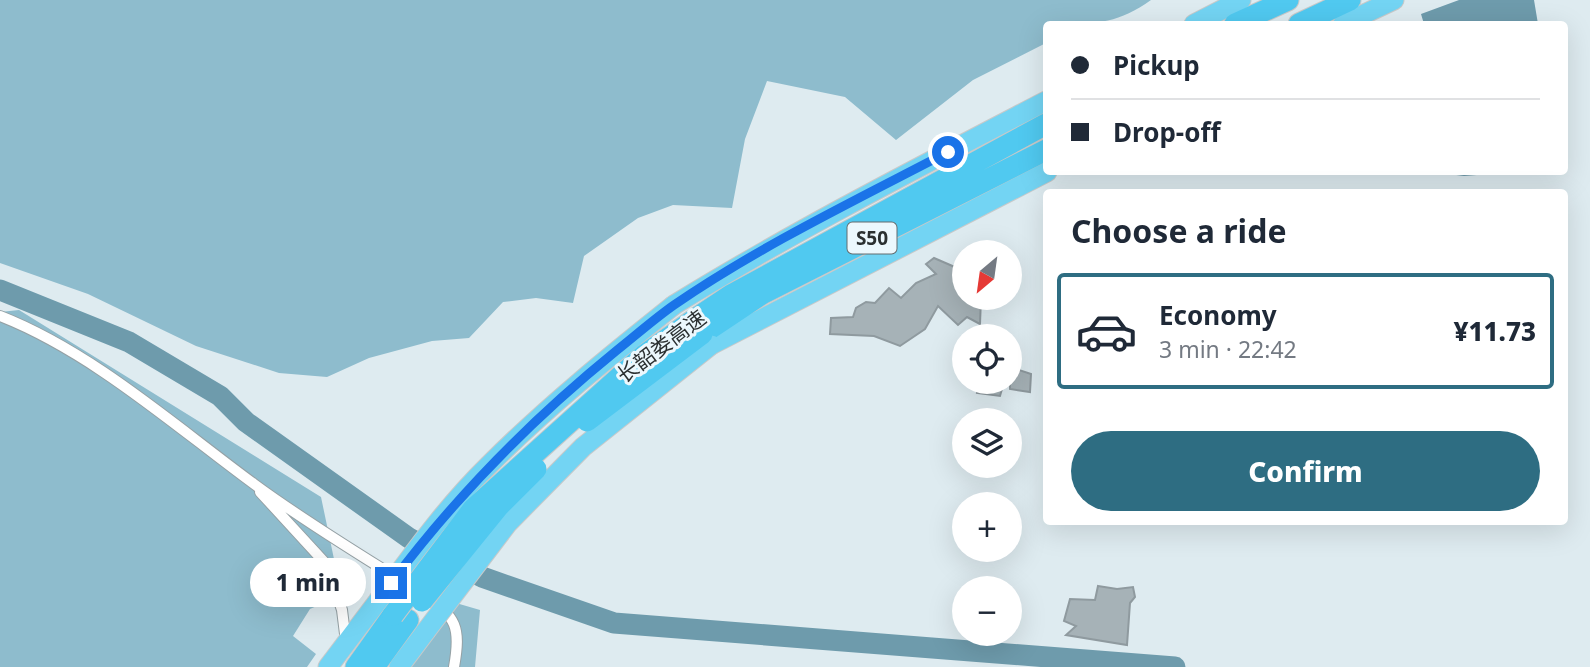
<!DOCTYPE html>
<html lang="en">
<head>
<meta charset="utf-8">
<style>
  body { margin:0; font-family:"Noto Sans","Noto Sans SC",sans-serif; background:#f6f6f7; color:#1f2937; height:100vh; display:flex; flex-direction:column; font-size:26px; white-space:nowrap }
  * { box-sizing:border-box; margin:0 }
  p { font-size:23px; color:#747a83 }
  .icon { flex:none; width:38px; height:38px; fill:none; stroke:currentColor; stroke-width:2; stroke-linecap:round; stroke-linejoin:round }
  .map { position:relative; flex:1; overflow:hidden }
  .side { position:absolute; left:1043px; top:189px; width:525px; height:336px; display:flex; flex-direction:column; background:#fff; border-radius:7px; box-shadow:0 7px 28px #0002 }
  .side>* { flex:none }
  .hud { position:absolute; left:1043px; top:21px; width:525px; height:154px; border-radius:7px; box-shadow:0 7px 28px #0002; display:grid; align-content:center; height:154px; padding:0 28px; background:#fff }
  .needle { width:46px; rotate:209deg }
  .buttons { position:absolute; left:952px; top:240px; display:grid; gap:14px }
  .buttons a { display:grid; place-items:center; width:70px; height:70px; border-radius:50%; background:#fff; box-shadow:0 7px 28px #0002; font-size:35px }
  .end { position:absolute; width:32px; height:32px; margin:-16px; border:9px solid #1a73e8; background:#fff; box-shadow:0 0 0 4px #fff }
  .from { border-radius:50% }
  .bubble { position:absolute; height:49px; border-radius:24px; background:#fff; box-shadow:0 7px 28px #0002; font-size:23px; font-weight:800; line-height:49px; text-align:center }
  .hud b { display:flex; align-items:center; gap:24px; height:66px; font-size:26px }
  .hud b+b { border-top:2px solid #e0e1e3 }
  .hud i { width:18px; height:18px; background:#1f2937 }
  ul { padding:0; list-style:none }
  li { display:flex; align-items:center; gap:21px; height:116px; margin:0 14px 10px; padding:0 14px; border:4px solid transparent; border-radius:7px }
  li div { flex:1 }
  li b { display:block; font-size:26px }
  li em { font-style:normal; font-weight:800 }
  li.selected { border-color:#2e6d82 }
  li>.icon { width:63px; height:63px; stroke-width:1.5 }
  h2 { padding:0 28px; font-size:32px; line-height:84px }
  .action { display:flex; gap:14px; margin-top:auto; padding:14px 28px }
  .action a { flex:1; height:80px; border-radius:42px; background:#2e6d82; color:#fff; font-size:28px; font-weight:800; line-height:80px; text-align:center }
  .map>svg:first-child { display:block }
</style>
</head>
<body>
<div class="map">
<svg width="1590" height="667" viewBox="0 0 1590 667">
  <rect width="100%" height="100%" fill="#deebf0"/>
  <path fill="#8ebccd" d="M0,0H1151C1115,26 1090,24 1046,24V43L973,80L896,140L845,97L767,81L745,139L732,208L673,205L638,218L584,256L573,303L536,298L503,302L469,338L432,341L369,358L327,377L279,373L196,346L88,294L0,263Z
    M19,310L321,497L334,559L348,592L310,609L293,636L316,654L307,667H0V312Z
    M456,603L480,610L475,667H410Z"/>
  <path fill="#6e9bac" d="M1459,0H1534L1538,24H1424L1421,14Z
    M1433,172H1515L1464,176Z"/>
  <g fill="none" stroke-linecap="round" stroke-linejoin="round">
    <path stroke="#6e9bac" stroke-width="21" d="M0,290L129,342L220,396L246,422L409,538L482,577L614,623L1175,667"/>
  </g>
  <path fill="#a6b2b7" stroke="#8f9a9f" stroke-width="2" d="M934,258L964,271V298H981L980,324L967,317L958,325L938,306L925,329L900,346L874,336L830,334L831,318L853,317L856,308L866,302L875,303L889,288L901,298L916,283L936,274L926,264Z
    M1010,367L1031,374L1030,392L1010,389Z
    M979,382H1004L1000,396L977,393Z
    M1098,586L1117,589L1133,587L1135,597L1130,603L1127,645L1066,635L1076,626L1064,621L1070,599L1095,600Z"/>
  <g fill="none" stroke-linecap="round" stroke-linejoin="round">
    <defs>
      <path id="minor" d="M0,316C92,352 175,426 254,484C300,518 349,548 397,578
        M260,492L327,565L342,610L346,642
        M423,595C457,616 461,628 454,667"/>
      <path id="trunk" d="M1194,24L1241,0
        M1343,24L1394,0
        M674,305C794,231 921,166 1046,101
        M711,345L1047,172
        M328,667L378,601
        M399,667L426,631"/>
      <path id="motorway" d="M1235,24L1288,0
        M1299,24L1350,0
        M695,319L731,295L1046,124
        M702,334L762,294L1046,150
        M356,667L393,615
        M374,667L408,620"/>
    </defs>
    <use href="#minor" stroke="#95a1a5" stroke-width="12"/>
    <use href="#trunk" stroke="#c8c9c9" stroke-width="21"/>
    <use href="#motorway" stroke="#c8c9c9" stroke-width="23"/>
    <use href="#minor" stroke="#fff" stroke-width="10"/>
    <use href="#trunk" stroke="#73d4f3" stroke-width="19"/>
    <use href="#motorway" stroke="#50c9f0" stroke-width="21"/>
    <defs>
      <path id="trunk-bridge" d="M378,601C413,554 447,506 489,465C547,407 610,356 674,305
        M426,631L508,523L583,447L711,345"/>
      <path id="motorway-bridge" d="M587,421L702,334
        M422,601L499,506L536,469
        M393,615L473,509L644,355L695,319"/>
    </defs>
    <use href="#trunk-bridge" stroke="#c8c9c9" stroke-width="21" stroke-linecap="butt"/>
    <use href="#motorway-bridge" stroke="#c8c9c9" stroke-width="23" stroke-linecap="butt"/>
    <use href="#trunk-bridge" stroke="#73d4f3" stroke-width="19"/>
    <use href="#motorway-bridge" stroke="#50c9f0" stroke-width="21"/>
  </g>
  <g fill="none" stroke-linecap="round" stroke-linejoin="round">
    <path stroke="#1a73e8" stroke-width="9" d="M391,583C457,495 531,420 616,351C635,336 654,319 674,305C760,246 856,200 948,152"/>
  </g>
  <g text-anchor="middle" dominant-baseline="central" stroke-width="6" stroke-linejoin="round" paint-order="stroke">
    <rect fill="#ecf8fd" stroke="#656c6e" stroke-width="2" x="847.5" y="222.5" width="49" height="31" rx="5"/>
    <g font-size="19" font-weight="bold" fill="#2b3031">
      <text x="872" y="238">S50</text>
    </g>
    <g font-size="21" fill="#2b3031" stroke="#ecf8fd">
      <text transform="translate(661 346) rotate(-37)">长韶娄高速</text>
    </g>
  </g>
</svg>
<div class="buttons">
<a><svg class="needle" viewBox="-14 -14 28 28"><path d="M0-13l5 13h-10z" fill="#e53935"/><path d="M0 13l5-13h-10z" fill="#747a83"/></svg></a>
<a><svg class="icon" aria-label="locate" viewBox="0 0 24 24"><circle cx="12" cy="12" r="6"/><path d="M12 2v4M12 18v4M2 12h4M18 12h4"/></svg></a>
<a><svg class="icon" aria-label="layers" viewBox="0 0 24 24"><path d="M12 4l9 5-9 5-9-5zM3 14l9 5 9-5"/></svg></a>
<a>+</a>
<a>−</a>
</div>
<i class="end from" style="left:948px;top:152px"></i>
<i class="end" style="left:391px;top:583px"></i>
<div class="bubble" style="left:250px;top:558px;width:116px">1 min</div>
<div class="hud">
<b><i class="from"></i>Pickup</b>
<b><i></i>Drop-off</b>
</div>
<section class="side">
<h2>Choose a ride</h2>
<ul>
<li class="selected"><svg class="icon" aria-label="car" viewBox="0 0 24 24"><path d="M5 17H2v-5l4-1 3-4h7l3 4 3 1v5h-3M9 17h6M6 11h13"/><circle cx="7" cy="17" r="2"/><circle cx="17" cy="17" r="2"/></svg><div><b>Economy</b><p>3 min · 22:42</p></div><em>¥11.73</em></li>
</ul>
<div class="action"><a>Confirm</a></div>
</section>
</div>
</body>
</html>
